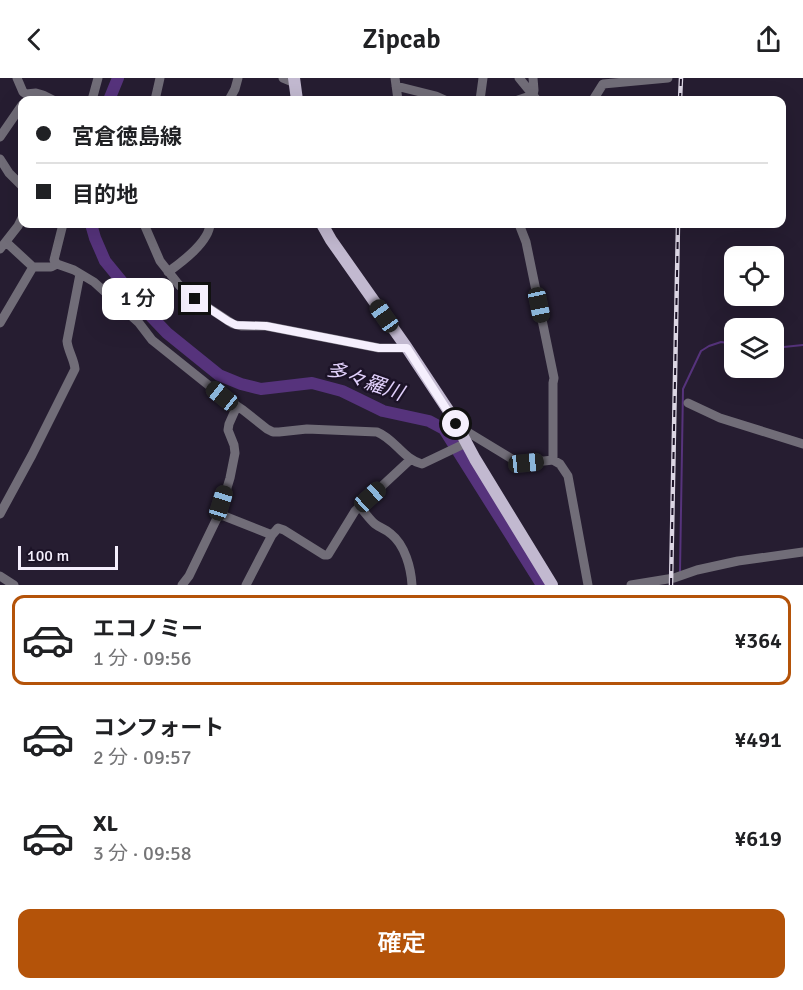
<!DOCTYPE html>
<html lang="ja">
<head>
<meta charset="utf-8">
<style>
  body { margin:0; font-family:Signika,"Noto Sans JP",sans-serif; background:#f2f2f2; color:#202124; height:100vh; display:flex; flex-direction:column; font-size:22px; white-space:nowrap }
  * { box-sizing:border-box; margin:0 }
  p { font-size:20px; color:#757577 }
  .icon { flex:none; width:33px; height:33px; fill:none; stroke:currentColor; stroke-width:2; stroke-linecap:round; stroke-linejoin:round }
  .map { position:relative; height:507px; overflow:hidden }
  .details { display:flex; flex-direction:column; background:#fff; flex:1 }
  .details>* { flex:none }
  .banner { position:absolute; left:18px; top:18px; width:768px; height:132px; border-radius:12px; box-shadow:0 6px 24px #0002; display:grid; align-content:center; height:132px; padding:0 18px; background:#fff }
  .buttons { position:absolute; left:724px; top:168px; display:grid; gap:12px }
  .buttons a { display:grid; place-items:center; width:60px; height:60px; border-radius:12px; background:#fff; box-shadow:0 6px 24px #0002; font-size:30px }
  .scale { position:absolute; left:18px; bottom:15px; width:100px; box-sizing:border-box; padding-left:6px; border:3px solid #f5effd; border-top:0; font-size:16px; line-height:21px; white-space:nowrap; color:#f5effd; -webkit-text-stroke:4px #1c1327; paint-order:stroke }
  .end { position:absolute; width:27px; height:27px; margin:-14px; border:8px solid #f5effd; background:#111; box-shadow:0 0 0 3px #111 }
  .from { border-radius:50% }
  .bubble { position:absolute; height:42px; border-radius:12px; background:#fff; box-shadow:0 6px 24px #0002; font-size:20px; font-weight:600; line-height:42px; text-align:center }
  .car { position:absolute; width:18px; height:36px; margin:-18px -9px; border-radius:8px; box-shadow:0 0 4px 2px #0007; background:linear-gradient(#222 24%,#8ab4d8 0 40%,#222 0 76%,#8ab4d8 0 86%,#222 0) }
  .banner b { display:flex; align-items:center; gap:21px; height:57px; font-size:22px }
  .banner b+b { border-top:2px solid #e0e0e0 }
  .banner i { width:15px; height:15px; background:#202124 }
  ul { padding:10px 0 0; list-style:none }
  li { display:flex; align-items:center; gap:18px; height:90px; margin:0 12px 9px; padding:0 6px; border:3px solid transparent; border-radius:12px }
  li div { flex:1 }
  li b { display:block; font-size:22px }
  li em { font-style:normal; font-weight:600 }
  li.active { border-color:#b45309 }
  li>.icon { width:54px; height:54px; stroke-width:1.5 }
  .cta { display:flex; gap:12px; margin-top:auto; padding:12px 18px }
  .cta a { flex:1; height:69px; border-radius:12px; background:#b45309; color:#fff; font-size:24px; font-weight:600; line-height:69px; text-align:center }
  header { display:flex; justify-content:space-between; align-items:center; height:78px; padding:0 18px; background:#fff; font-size:27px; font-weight:600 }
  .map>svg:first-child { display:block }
</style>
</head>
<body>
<header><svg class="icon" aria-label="back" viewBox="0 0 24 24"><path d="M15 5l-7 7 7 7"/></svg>Zipcab<svg class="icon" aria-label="share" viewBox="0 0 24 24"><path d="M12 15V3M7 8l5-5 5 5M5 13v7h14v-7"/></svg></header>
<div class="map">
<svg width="803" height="507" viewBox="0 0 803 507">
  <rect width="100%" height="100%" fill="#261d31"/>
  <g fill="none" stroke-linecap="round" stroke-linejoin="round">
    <path stroke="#56337c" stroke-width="2" d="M774,270L803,267
      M680,494L683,311L701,273L709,268L721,264L735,266"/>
    <path stroke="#56337c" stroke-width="12" d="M109,22L118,0
      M91,146L95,160L105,183L146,233L167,255L219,297L241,306L261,311L312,305L342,313L383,333L429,343L444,351L542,507"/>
    <path stroke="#716d78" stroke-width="9" d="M17,0L23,14L26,16L36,15L43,17L53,22
      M283,0L295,5
      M395,0L398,22
      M519,0L537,22
      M396,8L436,18L445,22
      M92,22L98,0
      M155,22L160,0
      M229,22L235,11L238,0
      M480,22L483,0
      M518,22L533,17L534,12L533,0
      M593,22L603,6L668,0
      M0,59L22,27
      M0,81L9,95L22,108
      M63,146L54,182L57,186L74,192L94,204L139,245L152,262L222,318L243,332L267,351L273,354H279L307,351L377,354C395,361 403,381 422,386L466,365
      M144,146L160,183L179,207L195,221L233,246L241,248H266L379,270H407
      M519,146L526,164L554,300L553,305V382
      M6,164L33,189
      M0,171L18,148L22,140
      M168,194C182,184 209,164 210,146
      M0,245L33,189H51L57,186
      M688,325L720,340L803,366
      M460,352L466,353L512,381L526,385L553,382L560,386L568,398L588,507
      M359,428C365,434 369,441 375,446C380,450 386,451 391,456C405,467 411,490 412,507
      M0,436L32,377L75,291C74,281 68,273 67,263L80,196
      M219,436L272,457L246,507
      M272,457L278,450L284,452L324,477H328L355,433L411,381
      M0,498L14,507
      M182,507L189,498L219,436L230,400L235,375L234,367L228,352L229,346L237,328
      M631,507L674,500L697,492L738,483L803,474"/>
    <path stroke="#c2b9d0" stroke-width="12" d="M294,0L297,22
      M322,146L331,162L407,270L452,338L475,381L552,507"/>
    <defs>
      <path id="rail" d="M680,22L681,0
        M671,507L678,146"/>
    </defs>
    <use href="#rail" stroke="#dcd6e4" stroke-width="4.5"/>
    <use href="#rail" stroke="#1c1327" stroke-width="2" stroke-dasharray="7" stroke-linecap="butt"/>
  </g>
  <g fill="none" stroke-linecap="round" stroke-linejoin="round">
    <path stroke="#f5effd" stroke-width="8" d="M195,221L228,243L236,247L266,248L379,270H407L456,346"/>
  </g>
  <g text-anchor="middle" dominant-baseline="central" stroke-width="5" stroke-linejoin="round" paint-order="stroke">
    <g font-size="20" font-style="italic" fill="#e1d0fb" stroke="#1c1327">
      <text transform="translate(365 303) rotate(19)">多々羅川</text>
    </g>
  </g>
</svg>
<div class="buttons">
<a><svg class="icon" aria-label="locate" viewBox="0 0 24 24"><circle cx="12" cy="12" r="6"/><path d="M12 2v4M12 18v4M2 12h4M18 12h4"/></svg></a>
<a><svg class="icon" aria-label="layers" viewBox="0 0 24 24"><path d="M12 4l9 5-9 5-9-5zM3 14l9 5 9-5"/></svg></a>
</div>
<div class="scale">100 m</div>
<i class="end from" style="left:456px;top:346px"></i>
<i class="end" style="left:195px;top:221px"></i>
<div class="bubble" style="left:102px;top:200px;width:72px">1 分</div>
<i class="car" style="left:539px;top:227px;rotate:168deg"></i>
<i class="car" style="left:384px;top:238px;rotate:325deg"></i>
<i class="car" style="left:222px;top:318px;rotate:309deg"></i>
<i class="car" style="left:526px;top:385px;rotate:84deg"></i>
<i class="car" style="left:370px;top:419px;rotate:48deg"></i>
<i class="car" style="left:221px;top:425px;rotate:17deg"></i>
<div class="banner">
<b><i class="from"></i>宮倉徳島線</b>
<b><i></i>目的地</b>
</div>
</div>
<section class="details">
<ul>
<li class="active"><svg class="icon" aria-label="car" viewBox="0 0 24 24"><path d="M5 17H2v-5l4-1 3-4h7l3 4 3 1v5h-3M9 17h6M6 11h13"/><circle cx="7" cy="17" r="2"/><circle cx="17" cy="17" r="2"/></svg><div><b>エコノミー</b><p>1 分 · 09:56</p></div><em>¥364</em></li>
<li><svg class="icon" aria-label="car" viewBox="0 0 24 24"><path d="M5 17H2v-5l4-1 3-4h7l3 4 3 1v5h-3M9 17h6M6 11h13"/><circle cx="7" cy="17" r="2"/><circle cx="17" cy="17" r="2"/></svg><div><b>コンフォート</b><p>2 分 · 09:57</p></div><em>¥491</em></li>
<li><svg class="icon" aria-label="car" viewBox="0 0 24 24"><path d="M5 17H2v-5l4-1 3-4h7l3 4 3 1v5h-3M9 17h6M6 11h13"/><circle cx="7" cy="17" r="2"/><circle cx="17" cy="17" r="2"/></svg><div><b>XL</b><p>3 分 · 09:58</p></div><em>¥619</em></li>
</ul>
<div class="cta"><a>確定</a></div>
</section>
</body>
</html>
